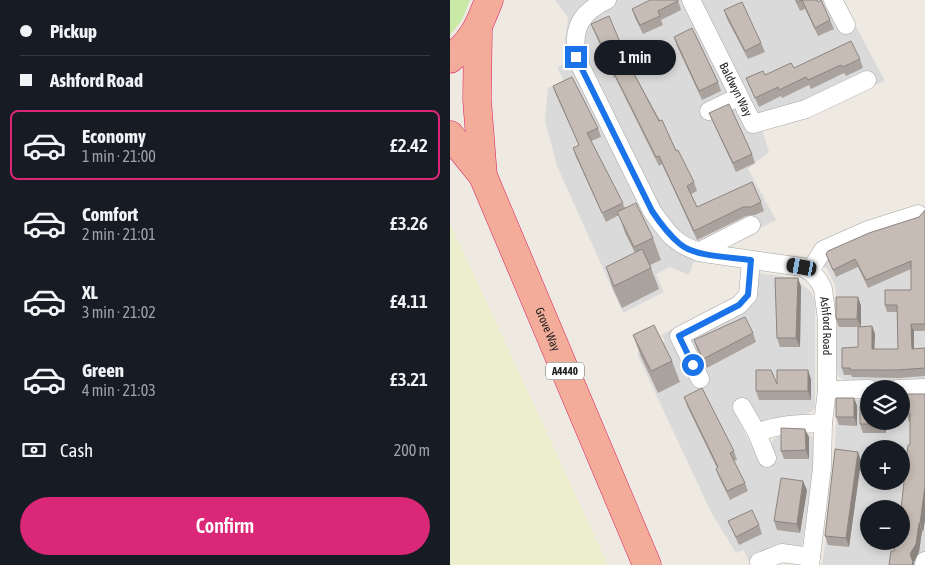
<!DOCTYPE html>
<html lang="en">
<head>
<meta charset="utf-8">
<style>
  body { margin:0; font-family:"Asap Condensed",sans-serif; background:#242831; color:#f1f3f6; height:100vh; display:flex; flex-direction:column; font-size:19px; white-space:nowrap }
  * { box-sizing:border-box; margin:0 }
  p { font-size:16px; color:#9ea1a6 }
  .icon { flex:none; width:28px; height:28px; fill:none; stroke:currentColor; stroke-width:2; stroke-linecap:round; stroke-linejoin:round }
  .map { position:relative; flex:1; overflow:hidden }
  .panel { display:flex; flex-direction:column; background:#171b24; width:450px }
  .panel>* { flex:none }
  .banner { display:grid; align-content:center; height:110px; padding:0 20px; background:#171b24 }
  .buttons { position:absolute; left:410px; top:380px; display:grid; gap:10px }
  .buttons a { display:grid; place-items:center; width:50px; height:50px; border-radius:50%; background:#171b24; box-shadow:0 2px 8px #0003; font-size:25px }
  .end { position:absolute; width:22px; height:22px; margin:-11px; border:6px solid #1a73e8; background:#fff; box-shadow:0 0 0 2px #fff }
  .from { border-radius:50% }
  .bubble { position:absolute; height:35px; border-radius:18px; background:#171b24; box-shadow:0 2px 8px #0003; font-size:16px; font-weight:600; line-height:35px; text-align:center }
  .car { position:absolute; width:15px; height:30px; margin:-15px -8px; border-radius:6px; box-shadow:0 0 4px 1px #0007; background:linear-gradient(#222 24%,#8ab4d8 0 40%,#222 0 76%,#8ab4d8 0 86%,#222 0) }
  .banner b { display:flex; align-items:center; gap:18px; height:48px; font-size:19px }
  .banner b+b { border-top:1px solid #363941 }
  .banner i { width:12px; height:12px; background:#f1f3f6 }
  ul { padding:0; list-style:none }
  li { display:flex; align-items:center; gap:15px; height:70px; margin:0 10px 8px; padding:0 10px; border:2px solid transparent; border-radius:8px }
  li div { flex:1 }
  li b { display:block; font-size:19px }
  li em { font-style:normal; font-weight:600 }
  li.selected { border-color:#db2777 }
  li>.icon { width:45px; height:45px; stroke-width:1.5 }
  .pay { display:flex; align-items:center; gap:12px; height:55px; padding:0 20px; font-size:19px }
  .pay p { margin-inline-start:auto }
  .button { display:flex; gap:10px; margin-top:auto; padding:10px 20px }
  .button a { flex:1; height:58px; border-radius:30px; background:#db2777; color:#fff; font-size:20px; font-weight:600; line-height:58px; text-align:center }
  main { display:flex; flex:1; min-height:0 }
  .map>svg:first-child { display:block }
</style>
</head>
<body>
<main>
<section class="panel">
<div class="banner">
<b><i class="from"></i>Pickup</b>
<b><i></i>Ashford Road</b>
</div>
<ul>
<li class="selected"><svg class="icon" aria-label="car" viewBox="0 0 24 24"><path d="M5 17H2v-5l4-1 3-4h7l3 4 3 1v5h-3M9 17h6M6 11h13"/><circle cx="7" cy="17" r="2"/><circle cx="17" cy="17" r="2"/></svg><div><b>Economy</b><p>1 min · 21:00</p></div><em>£2.42</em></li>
<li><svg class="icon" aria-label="car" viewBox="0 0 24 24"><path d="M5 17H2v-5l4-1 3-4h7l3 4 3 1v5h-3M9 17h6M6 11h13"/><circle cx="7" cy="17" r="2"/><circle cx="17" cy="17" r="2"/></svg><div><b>Comfort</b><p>2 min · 21:01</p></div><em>£3.26</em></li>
<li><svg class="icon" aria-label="car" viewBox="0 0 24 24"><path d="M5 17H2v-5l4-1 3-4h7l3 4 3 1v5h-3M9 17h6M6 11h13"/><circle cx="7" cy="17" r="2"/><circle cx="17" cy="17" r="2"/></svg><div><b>XL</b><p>3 min · 21:02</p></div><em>£4.11</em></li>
<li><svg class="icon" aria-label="car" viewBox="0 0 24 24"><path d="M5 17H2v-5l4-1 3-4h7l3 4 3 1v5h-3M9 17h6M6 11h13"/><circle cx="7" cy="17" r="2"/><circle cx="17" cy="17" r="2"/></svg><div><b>Green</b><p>4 min · 21:03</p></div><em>£3.21</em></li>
</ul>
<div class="pay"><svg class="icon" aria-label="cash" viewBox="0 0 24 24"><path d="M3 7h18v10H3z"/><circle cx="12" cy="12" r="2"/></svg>Cash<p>200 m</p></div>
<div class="button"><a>Confirm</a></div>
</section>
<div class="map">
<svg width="475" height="565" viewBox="0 0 475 565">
  <rect width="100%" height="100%" fill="#eeeae2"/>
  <path fill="#dbdada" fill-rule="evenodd" d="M105,0H392L435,81L312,129L319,152L298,169L326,220L243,263L239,275L220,267L206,274L214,292L173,313L107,166L95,121L98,88L114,81L107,67L120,61L114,48L118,18Z
    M475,206V382L396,381L388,376L387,369V301L385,285L377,269L368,263L436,217Z
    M293,271L345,278L361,292L365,301V405L363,411L353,415L336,416L314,422L310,421L297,401L282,407L310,463L326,456L322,448V441L327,437L332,435L358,434L363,437L365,444L363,478L349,564L326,561L317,565H300L294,550L286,553L261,512L187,354L215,341L211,335L289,296Z
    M475,399V565H372L382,500L387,405L394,400H419V421H451V400ZM419,449H451V481H419ZM419,509H451V541H419Z"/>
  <path fill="#eceecd" d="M0,223L158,565H0Z"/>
  <path fill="#c8eaa6" d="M0,0H20L12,20L0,35Z"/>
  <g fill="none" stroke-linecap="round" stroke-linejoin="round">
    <defs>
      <g id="minor">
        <path id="s1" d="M157,0C130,13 123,27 126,57L202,211C218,234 226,246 254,253L352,267L362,273L369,281L373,289L377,320V390L373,423L372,468L360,565"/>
        <path id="s2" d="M241,0L303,124L356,109L417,80"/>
        <path d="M383,0L396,25"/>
        <path d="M259,111L288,97"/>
        <path d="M248,252L301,225"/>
        <path d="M360,271L373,250L418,230L468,214"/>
        <path d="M250,379L229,336L289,305L298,295L301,260"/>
        <path d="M447,389L475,388"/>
        <path d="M377,390L419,389"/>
        <path d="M292,407L307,433L317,458"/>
        <path d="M307,433C328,424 350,424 373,423"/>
        <path d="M309,562L332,553L361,557"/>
        <path d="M474,565L475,561"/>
      </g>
      <g id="trunk">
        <path d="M28,29L27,100L33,176"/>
        <path d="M0,59C23,41 29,26 39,0"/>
        <path id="s3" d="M0,135L33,176L197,565"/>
      </g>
    </defs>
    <use href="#minor" stroke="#a4a4a4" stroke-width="19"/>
    <use href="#trunk" stroke="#db2062" stroke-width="29"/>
    <use href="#minor" stroke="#fff" stroke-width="18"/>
    <use href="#trunk" stroke="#f2ac99" stroke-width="28"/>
  </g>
  <path fill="#aaa29c" d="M228,0L231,10L211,20L213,25L193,34L185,18L182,9Z
    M345,0H367L380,20L384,29L368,36L355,9L350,11Z
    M274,10L311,43L315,52L298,59L277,19Z
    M141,24L181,68L244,182L247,191L241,194L247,207L311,202L314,211L305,215L296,216L247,240L212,164L209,166L165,77L164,78Z
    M224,37L268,82L271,91L252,100L227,46Z
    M410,59L413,68L396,76L394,73L361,89L359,85L332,98L331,96L309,107L296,78L315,75L344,68Z
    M103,86L148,128L151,137L141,141L175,208L203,238L211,260L200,265L209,289L172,308L163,289L156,267L185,253L175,233L169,215L156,222L126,157L123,148L129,145L106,95Z
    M259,113L302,154L305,163L286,172L263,122Z
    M475,210V331H464V349L475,348V376L450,378L402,377L401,375H394L392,368L408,347V327H389L386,319L408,297L411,306V327L422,326L425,334L424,349H448L447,312H437L435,305L461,290V269L418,288L408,267L386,277L376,254L469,217Z
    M348,278L351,287L350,347H330L327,338Z
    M303,333L306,342L257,368L247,349L244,340Z
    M183,335L222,361L230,382L208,393L191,357Z
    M361,379V400H309L306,391L327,384Z
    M475,394V519L473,532L472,531L469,552L464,562L444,551L451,541L460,445V422H459L456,413Z
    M234,397L284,451L287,460L284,461L295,483L298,491L280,500L269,477L266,469L267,468L237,406Z
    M404,398L407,406V426L389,425L386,417Z
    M436,421V433H413L410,424Z
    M359,437V459H334L331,451Z
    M411,461L399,547L378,545L375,536Z
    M357,490L350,533L327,530L324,521Z
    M278,521L309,525L312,534L289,545Z"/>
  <path fill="#8b847f" d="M348,278L351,287L350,347L346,338Z
    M408,297L411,306V327L407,319Z
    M461,324L464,331V356L462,349Z
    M422,326L425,334L424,357L422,349Z
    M358,370L361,379V400L358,391Z
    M404,398L407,406V426L404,417Z
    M433,421H436V433L433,424Z
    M355,429L359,437V459L356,450Z
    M408,452L411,461L399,547L396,538Z
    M353,481L357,490L350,533L347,524Z
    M475,486V519L473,532L470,523Z
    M469,523L472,531L469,552L464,562V565H462L460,554Z"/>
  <path fill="#c6bcb5" stroke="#8b847f" d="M200,0H228V1L208,11L210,16L190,25L182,9Z
    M346,0H367L368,2L371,0L380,20L365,28L352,0L347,3Z
    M292,2L311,43L295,51L274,10Z
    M159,16L181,68L209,121L212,120L226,151L228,150L244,182L237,186L247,207L302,182L311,202L301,207H293L244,231L209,156L206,157L162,69H160L151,48H153L141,24Z
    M242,28L268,82L249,91L224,37Z
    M401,41L410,59L393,67L391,65L358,80L356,77L329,90L328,87L305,98L296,78L313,71L315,75L341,63L344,68Z
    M122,77L148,128L137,133L173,203L152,213L123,148L129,145L103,86Z
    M279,104L302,154L283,163L259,113Z
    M186,203L203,238L184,247L167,212Z
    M475,210V324H461L462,349L475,348V368L447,370H400V368H392V348L408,347V327L422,326V349H448L447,305H435V290H461V261L416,280L405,259L383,270L376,254L378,251L419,233L469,217Z
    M192,249L201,268L164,286L156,267Z
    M325,278H348L346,338H327Z
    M386,297H408L407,319H386Z
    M295,317L303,333L253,359L244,340Z
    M204,325L222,361L201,371L183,335Z
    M306,370H321L327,384V370H358V391H306Z
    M252,388L284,451L280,453L295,483L277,491L266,469L268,467L234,397Z
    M456,394H475V486L470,523H469L466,544L460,554L463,562L462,565H439L441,551H444L445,541H451V509L458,445H460V413H456Z
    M386,398H404V417H386Z
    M410,406H419V421H433V424H410Z
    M331,428L355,429L356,450L331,451Z
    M385,449L408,452L396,538L375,536Z
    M331,478L353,481L347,524L324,521Z
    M302,510L309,525L286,537L278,521Z"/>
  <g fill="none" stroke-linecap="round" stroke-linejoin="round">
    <path stroke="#1a73e8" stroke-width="6" d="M126,57L202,211C210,223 219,235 230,244C245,257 281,257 301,260L298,295L289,305L229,336L243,365"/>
  </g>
  <g text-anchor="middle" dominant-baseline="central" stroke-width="4" stroke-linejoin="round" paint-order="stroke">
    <rect fill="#fff" stroke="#616161" stroke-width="1" x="96" y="362.5" width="38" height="17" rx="4"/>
    <g font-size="11" font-weight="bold" fill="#1d1d1d">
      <text x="115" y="371">A4440</text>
    </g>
    <g font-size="12" fill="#1d1d1d" stroke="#fff">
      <text stroke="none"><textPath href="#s2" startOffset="100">Baldwyn Way</textPath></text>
      <text stroke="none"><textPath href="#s1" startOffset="479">Ashford Road</textPath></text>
      <text stroke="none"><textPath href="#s3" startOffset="219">Grove Way</textPath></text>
    </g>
  </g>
</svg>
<div class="buttons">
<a><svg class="icon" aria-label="layers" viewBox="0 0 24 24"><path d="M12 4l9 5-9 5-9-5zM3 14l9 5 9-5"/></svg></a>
<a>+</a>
<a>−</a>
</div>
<i class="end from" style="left:243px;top:365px"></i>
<i class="end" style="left:126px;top:57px"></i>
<div class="bubble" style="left:144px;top:40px;width:82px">1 min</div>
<i class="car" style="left:352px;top:267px;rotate:280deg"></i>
</div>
</main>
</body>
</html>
